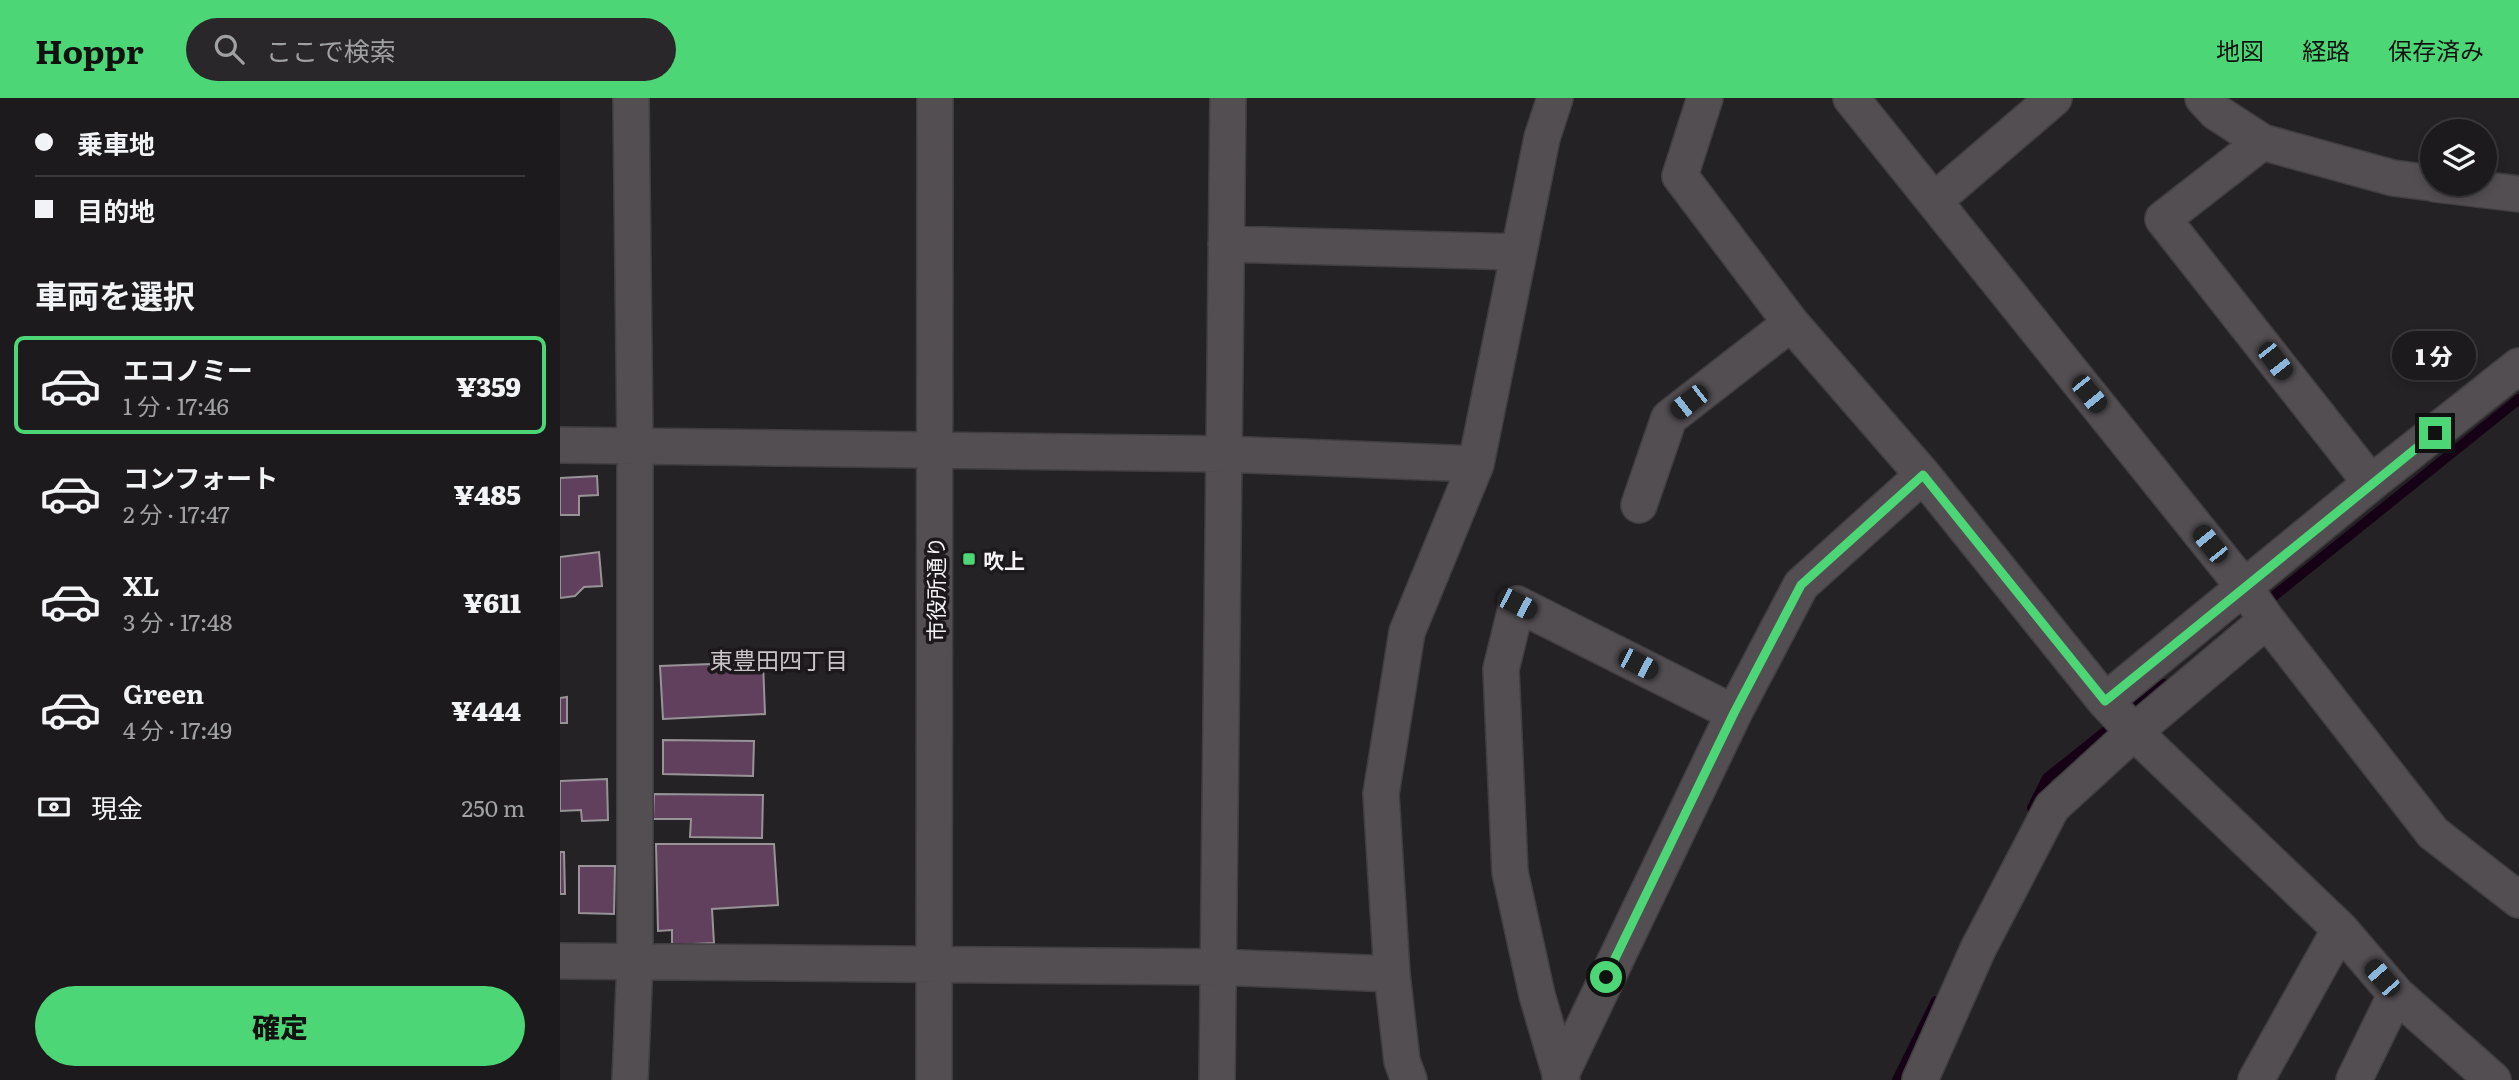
<!DOCTYPE html>
<html lang="ja">
<head>
<meta charset="utf-8">
<style>
  body { margin:0; font-family:Literata,"Noto Sans JP",serif; background:#292729; color:#f1f3f6; height:100vh; display:flex; flex-direction:column; font-size:26px; white-space:nowrap }
  * { box-sizing:border-box; margin:0 }
  p { font-size:23px; color:#a0a1a3 }
  .icon { flex:none; width:38px; height:38px; fill:none; stroke:currentColor; stroke-width:2; stroke-linecap:round; stroke-linejoin:round }
  .map { position:relative; flex:1; overflow:hidden }
  .panel { display:flex; flex-direction:column; background:#1c1a1c; width:560px }
  .panel>* { flex:none }
  .hud { display:grid; align-content:center; height:154px; padding:0 35px; background:#1c1a1c }
  .buttons { position:absolute; left:1860px; top:21px; display:grid; gap:14px }
  .buttons a { display:grid; place-items:center; width:77px; height:77px; border-radius:50%; background:#1c1a1c; box-shadow:0 4px 10px #0003,0 0 0 2px #3a383b; font-size:35px }
  .end { position:absolute; width:32px; height:32px; margin:-16px; border:9px solid #4cd676; background:#111; box-shadow:0 0 0 4px #111 }
  .from { border-radius:50% }
  .bubble { position:absolute; height:49px; border-radius:24px; background:#1c1a1c; box-shadow:0 4px 10px #0003,0 0 0 2px #3a383b; font-size:23px; font-weight:800; line-height:49px; text-align:center }
  .car { position:absolute; width:21px; height:42px; margin:-21px -10px; border-radius:9px; box-shadow:0 0 5px 2px #0007; background:linear-gradient(#222 24%,#8ab4d8 0 40%,#222 0 76%,#8ab4d8 0 86%,#222 0) }
  .hud b { display:flex; align-items:center; gap:24px; height:66px; font-size:26px }
  .hud b+b { border-top:2px solid #3a383b }
  .hud i { width:18px; height:18px; background:#f1f3f6 }
  ul { padding:0; list-style:none }
  li { display:flex; align-items:center; gap:21px; height:98px; margin:0 14px 10px; padding:0 21px; border:4px solid transparent; border-radius:10px }
  li div { flex:1 }
  li b { display:block; font-size:26px }
  li em { font-style:normal; font-weight:800 }
  li.current { border-color:#4cd676 }
  li>.icon { width:63px; height:63px; stroke-width:1.5 }
  h2 { padding:0 35px; font-size:32px; line-height:84px }
  .pay { display:flex; align-items:center; gap:18px; height:77px; padding:0 35px; font-size:26px }
  .pay p { margin-inline-start:auto }
  .action { display:flex; gap:14px; margin-top:auto; padding:14px 35px }
  .action a { flex:1; height:80px; border-radius:42px; background:#4cd676; color:#111; font-size:28px; font-weight:800; line-height:80px; text-align:center }
  header { display:flex; align-items:center; gap:42px; box-sizing:border-box; height:98px; padding:0 35px; background:#4cd676; color:#111 }
  header strong { font-size:33px }
  nav { display:flex; gap:38px; margin-inline-start:auto; font-size:24px }
  .search { width:490px; height:63px; background:#292729; display:flex; align-items:center; gap:18px; box-sizing:border-box; padding:0 24px; border-radius:38px; color:#a0a1a3; font-size:26px }
  main { display:flex; flex:1; min-height:0 }
  .map>svg:first-child { display:block }
</style>
</head>
<body>
<header>
<strong>Hoppr</strong>
<div class="search"><svg class="icon" aria-label="search" viewBox="0 0 24 24"><circle cx="10" cy="10" r="6"/><path d="M15 15l6 6"/></svg>ここで検索</div>
<nav><a>地図</a><a>経路</a><a>保存済み</a></nav>
</header>
<main>
<section class="panel">
<div class="hud">
<b><i class="from"></i>乗車地</b>
<b><i></i>目的地</b>
</div>
<h2>車両を選択</h2>
<ul>
<li class="current"><svg class="icon" aria-label="car" viewBox="0 0 24 24"><path d="M5 17H2v-5l4-1 3-4h7l3 4 3 1v5h-3M9 17h6M6 11h13"/><circle cx="7" cy="17" r="2"/><circle cx="17" cy="17" r="2"/></svg><div><b>エコノミー</b><p>1 分 · 17:46</p></div><em>¥359</em></li>
<li><svg class="icon" aria-label="car" viewBox="0 0 24 24"><path d="M5 17H2v-5l4-1 3-4h7l3 4 3 1v5h-3M9 17h6M6 11h13"/><circle cx="7" cy="17" r="2"/><circle cx="17" cy="17" r="2"/></svg><div><b>コンフォート</b><p>2 分 · 17:47</p></div><em>¥485</em></li>
<li><svg class="icon" aria-label="car" viewBox="0 0 24 24"><path d="M5 17H2v-5l4-1 3-4h7l3 4 3 1v5h-3M9 17h6M6 11h13"/><circle cx="7" cy="17" r="2"/><circle cx="17" cy="17" r="2"/></svg><div><b>XL</b><p>3 分 · 17:48</p></div><em>¥611</em></li>
<li><svg class="icon" aria-label="car" viewBox="0 0 24 24"><path d="M5 17H2v-5l4-1 3-4h7l3 4 3 1v5h-3M9 17h6M6 11h13"/><circle cx="7" cy="17" r="2"/><circle cx="17" cy="17" r="2"/></svg><div><b>Green</b><p>4 分 · 17:49</p></div><em>¥444</em></li>
</ul>
<div class="pay"><svg class="icon" aria-label="cash" viewBox="0 0 24 24"><path d="M3 7h18v10H3z"/><circle cx="12" cy="12" r="2"/></svg>現金<p>250 m</p></div>
<div class="action"><a>確定</a></div>
</section>
<div class="map">
<svg width="1959" height="982" viewBox="0 0 1959 982">
  <rect width="100%" height="100%" fill="#252225"/>
  <g fill="none" stroke-linecap="round" stroke-linejoin="round">
    <path stroke="#160015" stroke-width="10" d="M1714,498L1959,301
      M1576,609L1604,586
      M1472,710L1487,680L1546,633
      M1337,982L1376,903"/>
  </g>
  <path fill="#60405d" stroke="#979397" stroke-width="2" d="M37,378L38,397L19,398V417H0V380Z
    M39,454L42,488L24,489L15,498L0,500V459Z
    M203,564L205,616L103,621L100,568Z
    M7,599V625H0V600Z
    M103,642L194,643L193,678L103,676Z
    M47,681L48,722L22,723L21,712L0,713V683Z
    M94,696L203,697L202,740L130,739L131,721H93Z
    M96,746H214L218,807L152,811L154,845L112,847V832L98,833Z
    M0,754H4L5,796H0Z
    M19,768H55L54,816L19,815Z"/>
  <g fill="none" stroke-linecap="round" stroke-linejoin="round">
    <defs>
      <path id="minor" d="M1145,0L1120,78L1231,225L1363,377L1545,603L1574,634L1780,831L1836,896L1933,982
        M1291,0L1684,489L1707,522L1873,735L1959,802
        M1643,0L1656,14L1702,44L1833,80L1872,85
        M1702,44L1603,121L1811,385
        M1875,86L1959,96
        M1374,103L1494,0
        M666,146L959,154
        M0,347L664,356L916,366
        M1079,407L1109,320L1231,225
        M1545,603L1811,385L1959,268
        M0,863L658,869L832,876
        M1000,978L1174,615L1241,487L1363,377
        M70,982L75,864V348L71,0
        M374,982L375,0
        M657,982L668,0
        M849,982L842,963L832,876L821,696L847,534L916,366L982,40L995,0
        M1002,982L977,897L950,774L941,571L957,506L1174,615
        M1360,982L1418,851L1492,709L1574,634L1707,522
        M1696,982L1780,831
        M1794,982L1836,896"/>
    </defs>
    <use href="#minor" stroke="#413e41" stroke-width="38"/>
    <use href="#minor" stroke="#534e52" stroke-width="35"/>
  </g>
  <g fill="none" stroke-linecap="round" stroke-linejoin="round">
    <path stroke="#4cd676" stroke-width="9" d="M1046,879L1174,615L1241,487L1363,377L1545,603L1875,335"/>
  </g>
  <rect fill="#4cd676" stroke="#1c181b" stroke-width="2.5" x="402" y="454" width="14" height="14" rx="3.5"/>
  <g text-anchor="middle" dominant-baseline="central" stroke-width="7" stroke-linejoin="round" paint-order="stroke">
    <g font-size="21" font-weight="bold" fill="#f4f2f4" stroke="#1c181b" text-anchor="start">
      <text x="423" y="461">吹上</text>
    </g>
    <g font-size="21" fill="#f4f2f4" stroke="#1c181b">
      <text transform="translate(374 491) rotate(-90)">市役所通り</text>
    </g>
    <g font-size="23" fill="#c9c4c8" stroke="#1c181b">
      <text x="219" y="561">東豊田四丁目</text>
    </g>
  </g>
</svg>
<div class="buttons">
<a><svg class="icon" aria-label="layers" viewBox="0 0 24 24"><path d="M12 4l9 5-9 5-9-5zM3 14l9 5 9-5"/></svg></a>
</div>
<i class="end from" style="left:1046px;top:879px"></i>
<i class="end" style="left:1875px;top:335px"></i>
<div class="bubble" style="left:1832px;top:233px;width:84px">1 分</div>
<i class="car" style="left:1715px;top:263px;rotate:142deg"></i>
<i class="car" style="left:1529px;top:296px;rotate:141deg"></i>
<i class="car" style="left:1129px;top:304px;rotate:232deg"></i>
<i class="car" style="left:1650px;top:446px;rotate:321deg"></i>
<i class="car" style="left:957px;top:506px;rotate:117deg"></i>
<i class="car" style="left:1078px;top:566px;rotate:117deg"></i>
<i class="car" style="left:1822px;top:880px;rotate:319deg"></i>
</div>
</main>
</body>
</html>
